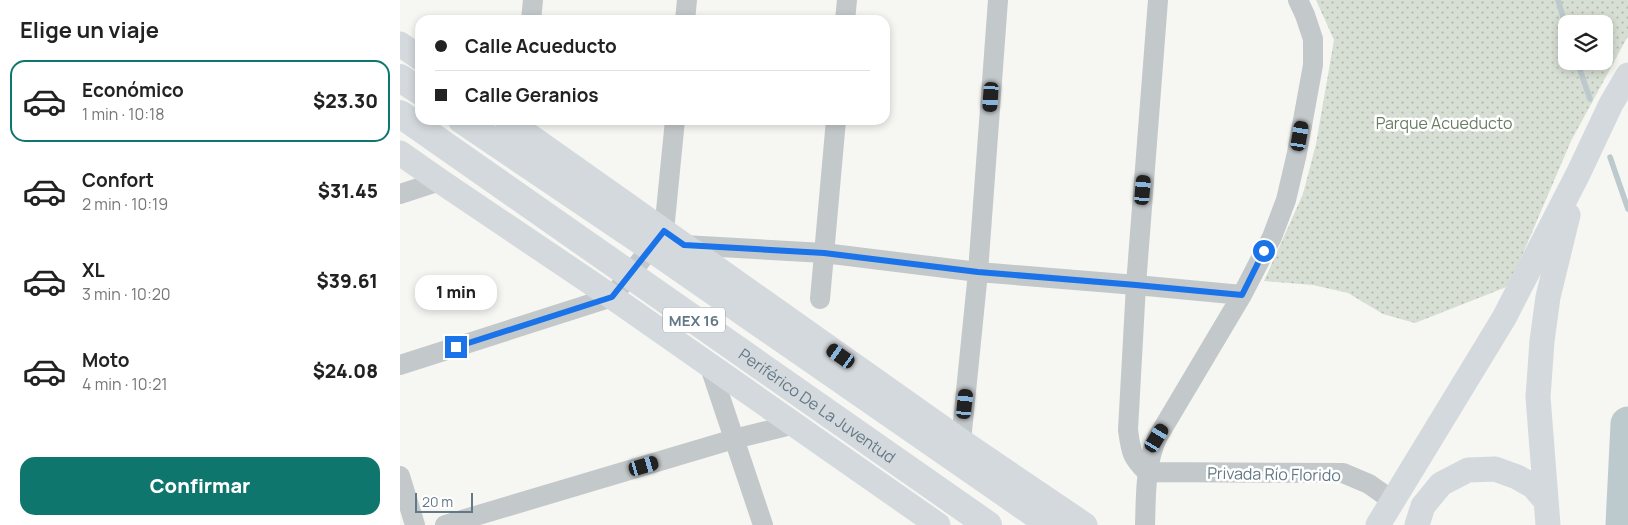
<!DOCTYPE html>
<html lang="es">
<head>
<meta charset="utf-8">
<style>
  body { margin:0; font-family:Manrope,sans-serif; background:#f2f2f2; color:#222; height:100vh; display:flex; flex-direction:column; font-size:19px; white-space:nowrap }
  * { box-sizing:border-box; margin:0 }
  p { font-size:16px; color:#767676 }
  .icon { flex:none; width:28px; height:28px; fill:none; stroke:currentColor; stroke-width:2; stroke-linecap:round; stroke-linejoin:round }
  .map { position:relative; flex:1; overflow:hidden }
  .side { display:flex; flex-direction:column; background:#fff; width:400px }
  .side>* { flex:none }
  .banner { position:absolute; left:15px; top:15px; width:475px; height:110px; border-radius:15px; box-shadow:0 2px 8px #0003; display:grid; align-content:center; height:110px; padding:0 20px; background:#fff }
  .controls { position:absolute; left:1158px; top:15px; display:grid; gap:10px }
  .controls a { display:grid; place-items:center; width:55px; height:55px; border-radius:10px; background:#fff; box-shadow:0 2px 8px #0003; font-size:25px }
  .scale { position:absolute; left:15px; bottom:12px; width:58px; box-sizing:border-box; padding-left:5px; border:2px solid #637885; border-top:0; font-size:14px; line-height:18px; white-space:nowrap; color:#637885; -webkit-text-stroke:4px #fff; paint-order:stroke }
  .end { position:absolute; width:22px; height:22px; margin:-11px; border:6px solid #1a73e8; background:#fff; box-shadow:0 0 0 2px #fff }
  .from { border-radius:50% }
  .bubble { position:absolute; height:35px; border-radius:15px; background:#fff; box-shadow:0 2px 8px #0003; font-size:16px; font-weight:800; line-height:35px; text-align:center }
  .car { position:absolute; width:15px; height:30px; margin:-15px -8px; border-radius:6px; box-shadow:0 0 4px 1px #0007; background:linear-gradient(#222 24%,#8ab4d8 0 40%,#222 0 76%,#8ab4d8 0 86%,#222 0) }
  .banner b { display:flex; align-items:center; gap:18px; height:48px; font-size:19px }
  .banner b+b { border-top:1px solid #e0e0e0 }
  .banner i { width:12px; height:12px; background:#222 }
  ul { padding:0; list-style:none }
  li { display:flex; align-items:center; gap:15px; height:82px; margin:0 10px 8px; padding:0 10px; border:2px solid transparent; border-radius:15px }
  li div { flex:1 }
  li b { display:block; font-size:19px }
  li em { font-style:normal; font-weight:800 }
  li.selected { border-color:#0f766e }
  li>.icon { width:45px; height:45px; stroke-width:1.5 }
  h2 { padding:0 20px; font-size:22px; line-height:60px }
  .button { display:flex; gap:10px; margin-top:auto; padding:10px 20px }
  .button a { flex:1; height:58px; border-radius:15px; background:#0f766e; color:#fff; font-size:20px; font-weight:800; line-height:58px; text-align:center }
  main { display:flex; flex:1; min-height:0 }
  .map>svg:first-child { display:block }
</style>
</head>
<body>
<main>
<section class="side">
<h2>Elige un viaje</h2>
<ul>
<li class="selected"><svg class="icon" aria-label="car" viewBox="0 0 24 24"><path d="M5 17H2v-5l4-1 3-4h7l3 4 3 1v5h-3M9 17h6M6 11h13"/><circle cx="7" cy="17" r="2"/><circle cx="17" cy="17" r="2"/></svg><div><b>Económico</b><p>1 min · 10:18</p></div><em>$23.30</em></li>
<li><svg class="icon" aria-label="car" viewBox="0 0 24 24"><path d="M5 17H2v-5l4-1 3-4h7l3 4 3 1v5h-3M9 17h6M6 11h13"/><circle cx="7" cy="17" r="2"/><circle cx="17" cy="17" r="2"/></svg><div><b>Confort</b><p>2 min · 10:19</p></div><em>$31.45</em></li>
<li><svg class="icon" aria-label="car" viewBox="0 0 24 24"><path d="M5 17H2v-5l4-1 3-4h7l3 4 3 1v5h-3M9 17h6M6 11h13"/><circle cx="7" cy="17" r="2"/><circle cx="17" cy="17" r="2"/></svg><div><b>XL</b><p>3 min · 10:20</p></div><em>$39.61</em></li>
<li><svg class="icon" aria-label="car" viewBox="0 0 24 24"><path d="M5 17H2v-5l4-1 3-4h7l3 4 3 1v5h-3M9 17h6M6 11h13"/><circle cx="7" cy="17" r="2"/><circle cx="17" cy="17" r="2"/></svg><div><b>Moto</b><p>4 min · 10:21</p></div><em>$24.08</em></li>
</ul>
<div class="button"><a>Confirmar</a></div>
</section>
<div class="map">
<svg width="1228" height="525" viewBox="0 0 1228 525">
  <defs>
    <pattern id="park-dots" width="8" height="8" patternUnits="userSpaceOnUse" patternTransform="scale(1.25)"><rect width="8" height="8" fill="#d7ded3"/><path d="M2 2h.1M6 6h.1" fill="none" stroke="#b2b9b1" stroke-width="1.8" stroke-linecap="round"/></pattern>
  </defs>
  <rect width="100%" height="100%" fill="#f6f6f2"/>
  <path fill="url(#park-dots)" fill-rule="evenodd" d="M916,0H1228V36L1171,141L1109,286L1015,323L983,314L948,293L913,285L864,281L903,194L916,144L934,40ZM1166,24H1204V61H1166Z"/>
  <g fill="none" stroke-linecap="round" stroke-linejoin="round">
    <path stroke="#bcc9cd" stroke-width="5.5" d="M1158,0L1166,27
      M1177,61L1190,99
      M1210,157L1228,209"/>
    <path stroke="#bcc9cd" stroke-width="35" d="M1223,525L1228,424"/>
    <path stroke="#c3c8ca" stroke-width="20" d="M758,0L736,285L728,430C731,451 731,457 747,472L943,473L969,484L993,501
      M131,20L133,0
      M285,20L287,0
      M445,20L447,0
      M0,194L40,181
      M284,245L424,253L578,272L736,285L842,295
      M420,299L436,120
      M0,365L212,297L264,231L275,120
      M310,367L363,525
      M561,441L578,272L598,0
      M0,476L15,525
      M45,525L334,439L395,424
      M745,525C746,496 745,465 757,438L842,295L872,237L886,200L897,153L913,65V39L905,15L898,0"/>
    <path stroke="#d4d9dd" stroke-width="25" d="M0,44L20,58
      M107,120L561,441L685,525
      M0,153L40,181L212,297L538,525
      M978,525L1104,318L1178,174L1211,104L1228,75
      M1017,525L1023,506L1041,484L1068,470L1095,469L1117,477L1133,486L1145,500
      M1148,525L1138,397L1142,341L1148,297L1168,215"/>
    <g stroke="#d4d9dd" stroke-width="28">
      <path d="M0,78L20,91"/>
      <path id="s1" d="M0,114L588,525"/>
      <path d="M62,120L244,243L651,525"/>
    </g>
  </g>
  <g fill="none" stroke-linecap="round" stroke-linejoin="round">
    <path stroke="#1a73e8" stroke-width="6" d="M56,347L212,297L264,231L284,245L424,253L578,272L736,285L842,295L864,251"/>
  </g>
  <g text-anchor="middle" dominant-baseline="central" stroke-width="5" stroke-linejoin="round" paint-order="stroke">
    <rect fill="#fff" stroke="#92a0aa" stroke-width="1" x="263" y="307.5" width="62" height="25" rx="4"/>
    <g font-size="15" font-weight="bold" fill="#637885">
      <text x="294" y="320">MEX 16</text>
    </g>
    <g font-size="16" fill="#697c63" stroke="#fff">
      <text x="1044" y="123">Parque Acueducto</text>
    </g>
    <g font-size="16" fill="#637885" stroke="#fff">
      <text stroke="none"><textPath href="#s1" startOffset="509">Periférico De La Juventud</textPath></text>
      <text transform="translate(874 474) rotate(1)">Privada Río Florido</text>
    </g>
  </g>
</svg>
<div class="controls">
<a><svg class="icon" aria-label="layers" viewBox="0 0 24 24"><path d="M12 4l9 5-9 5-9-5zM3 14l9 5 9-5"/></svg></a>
</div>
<div class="scale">20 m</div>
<i class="end from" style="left:864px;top:251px"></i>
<i class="end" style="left:56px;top:347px"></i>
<div class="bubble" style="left:15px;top:275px;width:82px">1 min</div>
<i class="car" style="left:591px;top:97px;rotate:184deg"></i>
<i class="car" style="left:900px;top:136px;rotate:10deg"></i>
<i class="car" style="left:743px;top:190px;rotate:5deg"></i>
<i class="car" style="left:441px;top:356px;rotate:305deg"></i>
<i class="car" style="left:565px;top:404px;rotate:6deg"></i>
<i class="car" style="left:757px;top:438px;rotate:31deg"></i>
<i class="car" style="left:244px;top:466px;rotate:74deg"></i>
<div class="banner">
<b><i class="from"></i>Calle Acueducto</b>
<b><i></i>Calle Geranios</b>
</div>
</div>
</main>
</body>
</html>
